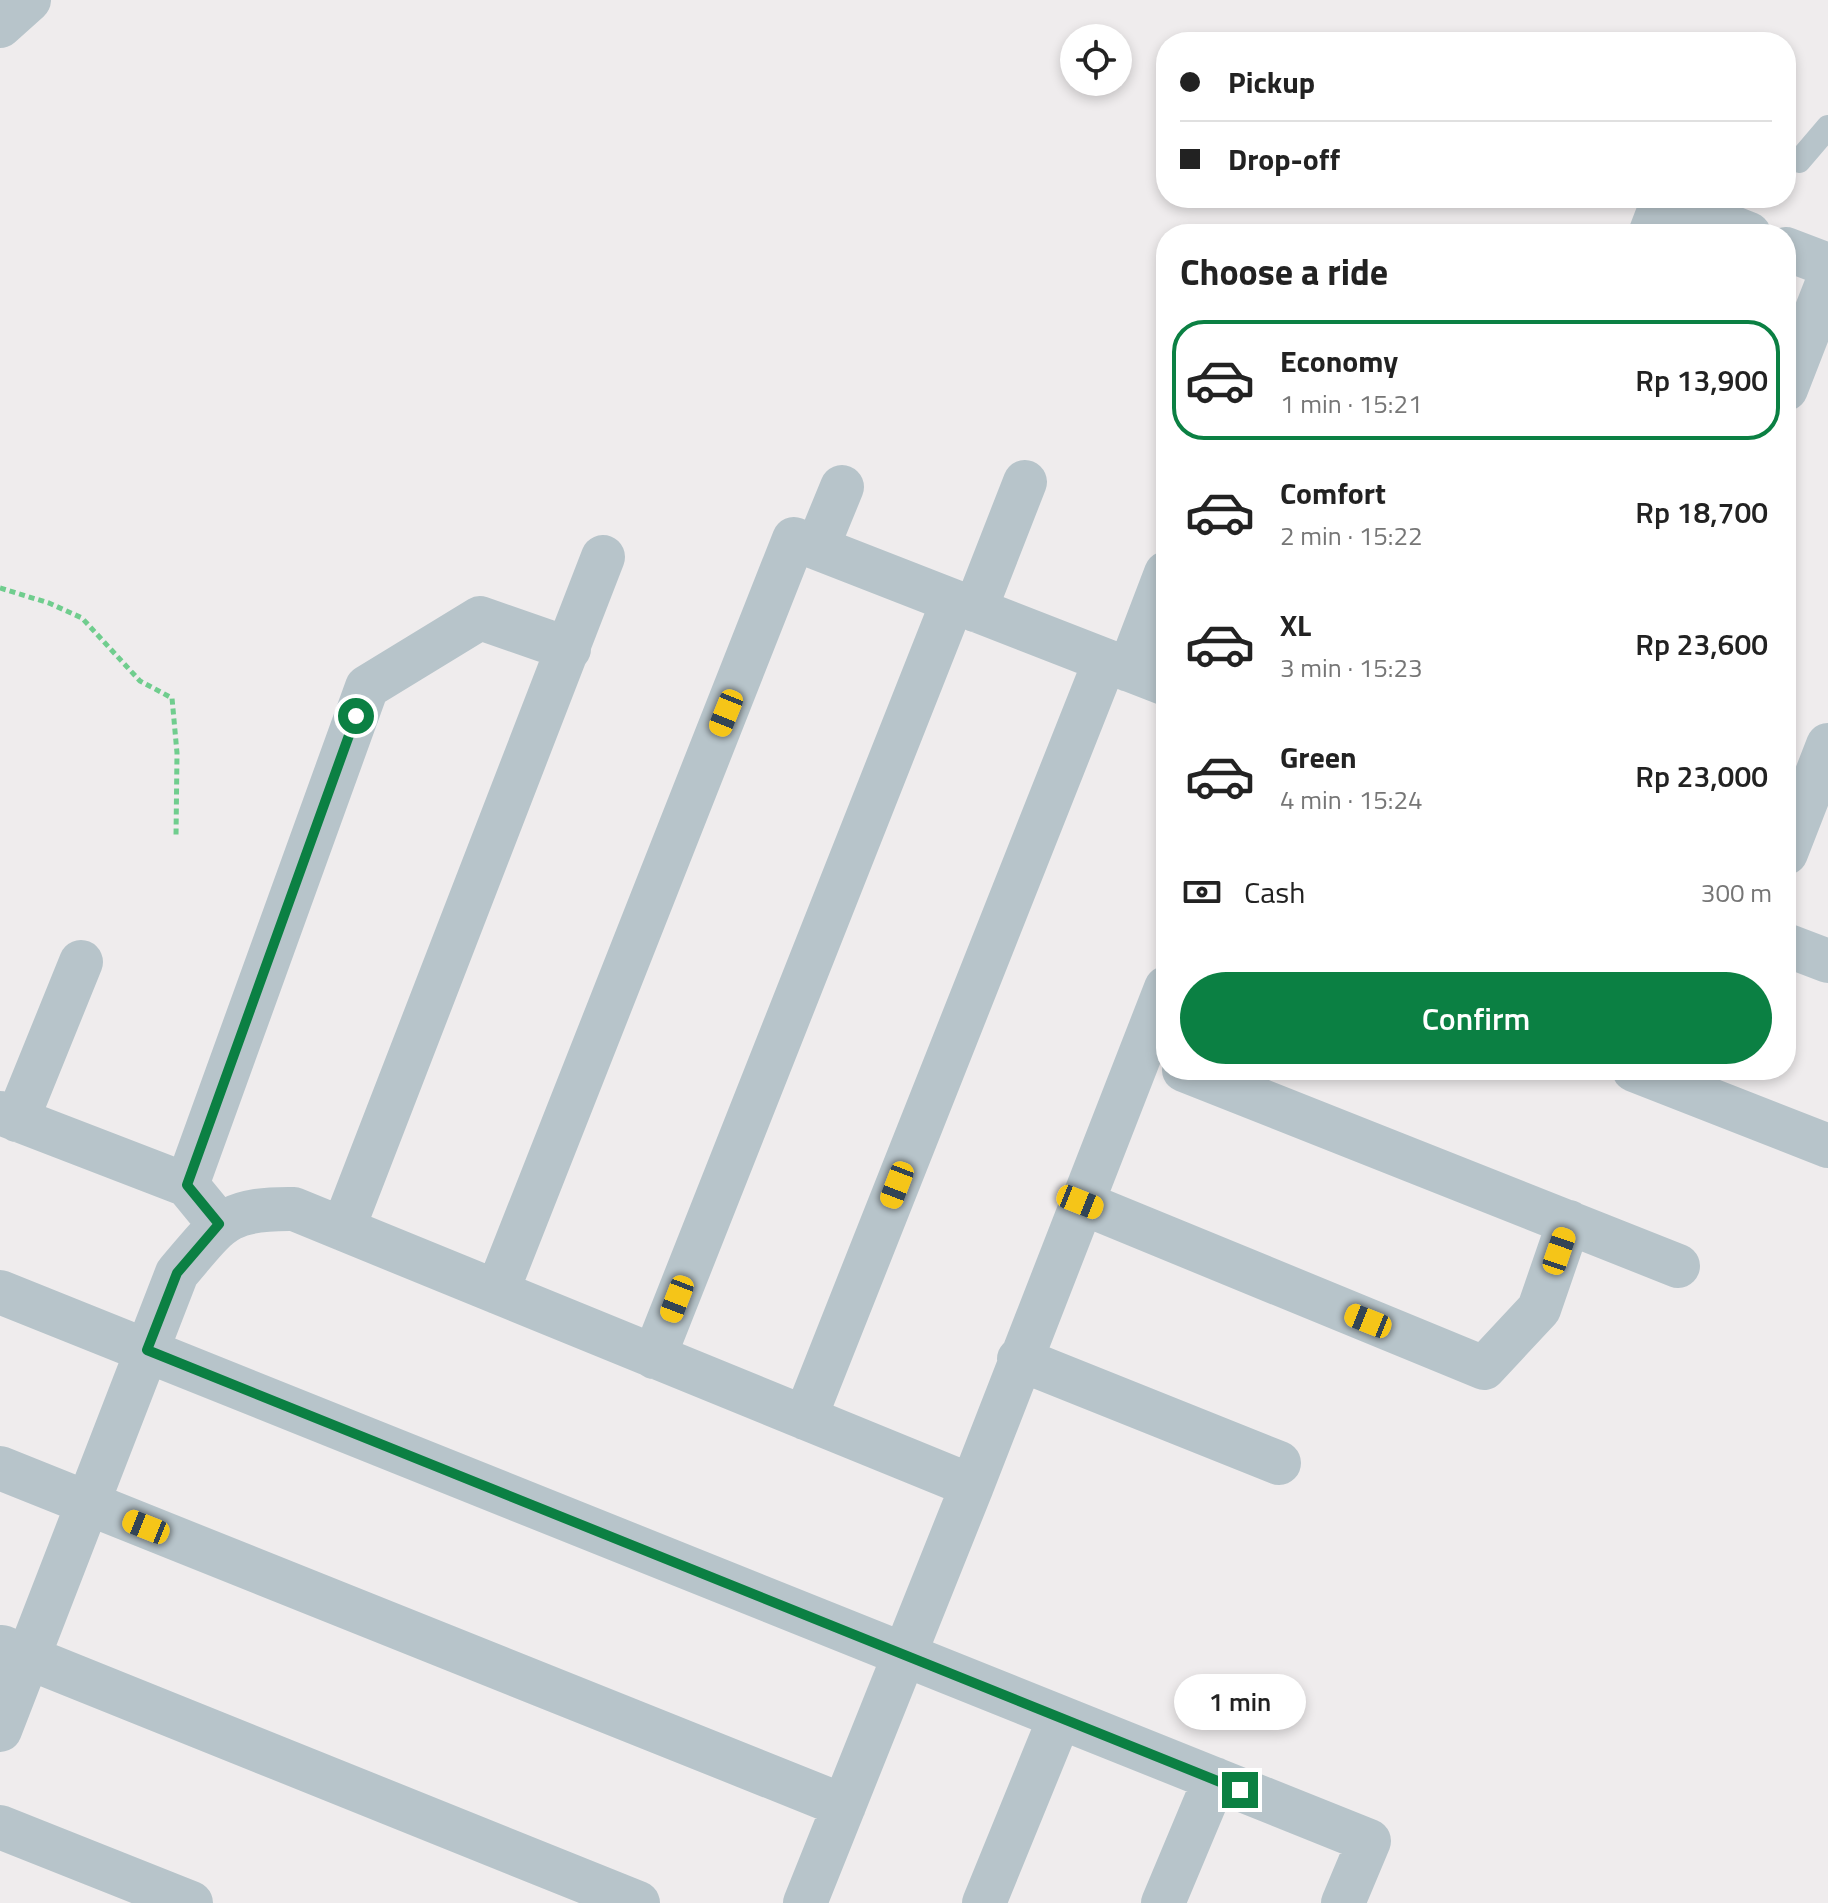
<!DOCTYPE html>
<html lang="en">
<head>
<meta charset="utf-8">
<style>
  body { margin:0; font-family:"Titillium Web",sans-serif; background:#f6f6f6; color:#222; height:100vh; display:flex; flex-direction:column; font-size:30px; white-space:nowrap }
  * { box-sizing:border-box; margin:0 }
  p { font-size:26px; color:#767676 }
  .icon { flex:none; width:44px; height:44px; fill:none; stroke:currentColor; stroke-width:2; stroke-linecap:round; stroke-linejoin:round }
  .map { position:relative; flex:1; overflow:hidden }
  .drawer { position:absolute; left:1156px; top:224px; width:640px; height:856px; display:flex; flex-direction:column; background:#fff; border-radius:32px; box-shadow:0 4px 12px #0003 }
  .drawer>* { flex:none }
  .guide { position:absolute; left:1156px; top:32px; width:640px; height:176px; border-radius:32px; box-shadow:0 4px 12px #0003; display:grid; align-content:center; height:176px; padding:0 24px; background:#fff }
  .buttons { position:absolute; left:1060px; top:24px; display:grid; gap:16px }
  .buttons a { display:grid; place-items:center; width:72px; height:72px; border-radius:50%; background:#fff; box-shadow:0 4px 12px #0003; font-size:40px }
  .end { position:absolute; width:36px; height:36px; margin:-18px; border:10px solid #0b8043; background:#fff; box-shadow:0 0 0 4px #fff }
  .from { border-radius:50% }
  .bubble { position:absolute; height:56px; border-radius:28px; background:#fff; box-shadow:0 4px 12px #0003; font-size:26px; font-weight:600; line-height:56px; text-align:center }
  .car { position:absolute; width:24px; height:48px; margin:-24px -12px; border-radius:10px; box-shadow:0 0 6px 2px #0007; background:linear-gradient(#f5c518 24%,#345 0 40%,#f5c518 0 76%,#345 0 86%,#f5c518 0) }
  .guide b { display:flex; align-items:center; gap:28px; height:76px; font-size:30px }
  .guide b+b { border-top:2px solid #e0e0e0 }
  .guide i { width:20px; height:20px; background:#222 }
  ul { padding:0; list-style:none }
  li { display:flex; align-items:center; gap:24px; height:120px; margin:0 16px 12px; padding:0 8px; border:4px solid transparent; border-radius:32px }
  li div { flex:1 }
  li b { display:block; font-size:30px }
  li em { font-style:normal; font-weight:600 }
  li.current { border-color:#0b8043 }
  li>.icon { width:72px; height:72px; stroke-width:1.5 }
  h2 { padding:0 24px; font-size:36px; line-height:96px }
  .pay { display:flex; align-items:center; gap:20px; height:88px; padding:0 24px; font-size:30px }
  .pay p { margin-inline-start:auto }
  .button { display:flex; gap:16px; margin-top:auto; padding:16px 24px }
  .button a { flex:1; height:92px; border-radius:48px; background:#0b8043; color:#fff; font-size:32px; font-weight:600; line-height:92px; text-align:center }
  .map>svg:first-child { display:block }
</style>
</head>
<body>
<div class="map">
<svg width="1828" height="1903" viewBox="0 0 1828 1903">
  <rect width="100%" height="100%" fill="#efeced"/>
  <g fill="none" stroke-linecap="round" stroke-linejoin="round">
    <path stroke="#70cd8e" stroke-width="5" stroke-dasharray="6 4" stroke-linecap="butt" d="M0,588L49,603L82,618L140,681L172,698L177,753L176,837"/>
    <path stroke="#b7c4ca" stroke-width="24" d="M1799,161L1828,127"/>
    <path stroke="#b7c4ca" stroke-width="44" d="M0,26L29,0
      M1650,234L1663,200L1749,234
      M1786,249L1828,265
      M1786,389L1828,281
      M817,548L842,487
      M975,610L1025,482
      M1129,670L1166,573
      M1786,853L1828,745
      M1786,945L1828,961
      M1184,1070L1678,1266
      M1634,1070L1828,1146
      M0,1113L187,1185
      M17,1120L81,962
      M1080,1202L1484,1368L1539,1309L1569,1222
      M219,1224L187,1185L367,687L480,618L569,649
      M343,1229L603,557
      M0,1292L1369,1841L1343,1903
      M497,1292L794,539L1166,684
      M654,1357L953,601
      M1019,1359L1279,1463
      M805,1418L1105,661
      M0,1468L844,1806
      M2,1647L638,1903
      M0,1730L177,1273C220,1223 224,1208 294,1209L972,1486L1166,988
      M0,1827L191,1903
      M805,1903L972,1486
      M984,1903L1060,1717
      M1163,1903L1215,1779"/>
  </g>
  <g fill="none" stroke-linecap="round" stroke-linejoin="round">
    <path stroke="#0b8043" stroke-width="10" d="M356,716L187,1185L219,1224L177,1273L147,1350L1240,1790"/>
  </g>
</svg>
<div class="buttons">
<a><svg class="icon" aria-label="locate" viewBox="0 0 24 24"><circle cx="12" cy="12" r="6"/><path d="M12 2v4M12 18v4M2 12h4M18 12h4"/></svg></a>
</div>
<i class="end from" style="left:356px;top:716px"></i>
<i class="end" style="left:1240px;top:1790px"></i>
<div class="bubble" style="left:1174px;top:1674px;width:132px">1 min</div>
<i class="car" style="left:726px;top:713px;rotate:202deg"></i>
<i class="car" style="left:897px;top:1185px;rotate:201deg"></i>
<i class="car" style="left:1080px;top:1202px;rotate:112deg"></i>
<i class="car" style="left:1559px;top:1251px;rotate:19deg"></i>
<i class="car" style="left:677px;top:1299px;rotate:201deg"></i>
<i class="car" style="left:1368px;top:1321px;rotate:292deg"></i>
<i class="car" style="left:146px;top:1527px;rotate:292deg"></i>
<div class="guide">
<b><i class="from"></i>Pickup</b>
<b><i></i>Drop-off</b>
</div>
<section class="drawer">
<h2>Choose a ride</h2>
<ul>
<li class="current"><svg class="icon" aria-label="car" viewBox="0 0 24 24"><path d="M5 17H2v-5l4-1 3-4h7l3 4 3 1v5h-3M9 17h6M6 11h13"/><circle cx="7" cy="17" r="2"/><circle cx="17" cy="17" r="2"/></svg><div><b>Economy</b><p>1 min · 15:21</p></div><em>Rp 13,900</em></li>
<li><svg class="icon" aria-label="car" viewBox="0 0 24 24"><path d="M5 17H2v-5l4-1 3-4h7l3 4 3 1v5h-3M9 17h6M6 11h13"/><circle cx="7" cy="17" r="2"/><circle cx="17" cy="17" r="2"/></svg><div><b>Comfort</b><p>2 min · 15:22</p></div><em>Rp 18,700</em></li>
<li><svg class="icon" aria-label="car" viewBox="0 0 24 24"><path d="M5 17H2v-5l4-1 3-4h7l3 4 3 1v5h-3M9 17h6M6 11h13"/><circle cx="7" cy="17" r="2"/><circle cx="17" cy="17" r="2"/></svg><div><b>XL</b><p>3 min · 15:23</p></div><em>Rp 23,600</em></li>
<li><svg class="icon" aria-label="car" viewBox="0 0 24 24"><path d="M5 17H2v-5l4-1 3-4h7l3 4 3 1v5h-3M9 17h6M6 11h13"/><circle cx="7" cy="17" r="2"/><circle cx="17" cy="17" r="2"/></svg><div><b>Green</b><p>4 min · 15:24</p></div><em>Rp 23,000</em></li>
</ul>
<div class="pay"><svg class="icon" aria-label="cash" viewBox="0 0 24 24"><path d="M3 7h18v10H3z"/><circle cx="12" cy="12" r="2"/></svg>Cash<p>300 m</p></div>
<div class="button"><a>Confirm</a></div>
</section>
</div>
</body>
</html>
